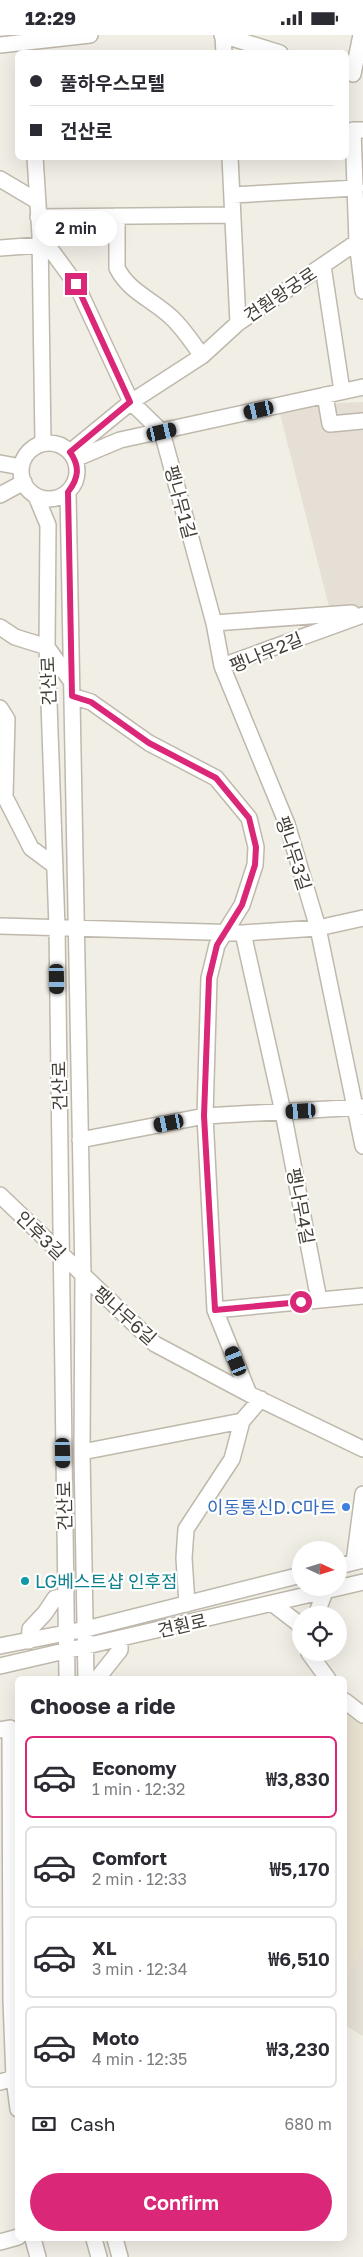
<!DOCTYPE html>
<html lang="en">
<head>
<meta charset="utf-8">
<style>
  body { margin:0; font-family:"Golos Text","Noto Sans KR",sans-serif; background:#f7f7f7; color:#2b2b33; height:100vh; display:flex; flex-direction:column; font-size:19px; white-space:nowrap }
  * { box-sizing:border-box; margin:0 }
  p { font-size:16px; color:#7c7c81 }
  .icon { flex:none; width:28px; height:28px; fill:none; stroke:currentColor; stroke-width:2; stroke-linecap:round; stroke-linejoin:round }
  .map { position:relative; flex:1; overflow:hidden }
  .side { position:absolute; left:15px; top:1641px; width:332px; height:565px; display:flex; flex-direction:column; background:#fff; border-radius:8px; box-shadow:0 5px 20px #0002 }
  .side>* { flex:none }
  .guide { position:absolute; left:15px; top:15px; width:334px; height:110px; border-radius:8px; box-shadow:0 5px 20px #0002; display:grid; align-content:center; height:110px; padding:0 15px; background:#fff }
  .needle { width:32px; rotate:94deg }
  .controls { position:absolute; left:292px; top:1506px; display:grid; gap:10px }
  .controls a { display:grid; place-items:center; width:55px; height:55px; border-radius:50%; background:#fff; box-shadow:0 5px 20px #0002; font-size:25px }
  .end { position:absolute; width:22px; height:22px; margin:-11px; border:6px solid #db2777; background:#fff; box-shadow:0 0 0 2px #fff }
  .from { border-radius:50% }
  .bubble { position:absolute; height:35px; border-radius:18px; background:#fff; box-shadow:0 5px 20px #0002; font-size:16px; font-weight:600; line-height:35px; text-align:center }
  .car { position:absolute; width:15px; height:30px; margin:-15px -8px; border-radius:6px; box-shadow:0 0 4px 1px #0007; background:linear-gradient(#222 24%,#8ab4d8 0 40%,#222 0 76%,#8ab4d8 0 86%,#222 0) }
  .guide b { display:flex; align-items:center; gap:18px; height:48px; font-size:19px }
  .guide b+b { border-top:1px solid #e1e1e2 }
  .guide i { width:12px; height:12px; background:#2b2b33 }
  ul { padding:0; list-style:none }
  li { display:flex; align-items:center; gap:15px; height:82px; margin:0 10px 8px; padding:0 5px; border:2px solid #e1e1e2; border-radius:8px }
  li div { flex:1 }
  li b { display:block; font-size:19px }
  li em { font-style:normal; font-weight:600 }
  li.current { border-color:#db2777 }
  li>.icon { width:45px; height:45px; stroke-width:1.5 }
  h2 { padding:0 15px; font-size:22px; line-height:60px }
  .pay { display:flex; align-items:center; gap:12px; height:55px; padding:0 15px; font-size:19px }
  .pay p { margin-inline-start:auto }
  .action { display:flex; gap:10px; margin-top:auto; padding:10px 15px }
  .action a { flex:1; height:58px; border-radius:30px; background:#db2777; color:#fff; font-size:20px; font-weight:600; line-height:58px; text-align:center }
  .status { display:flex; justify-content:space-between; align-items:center; height:35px; padding:0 25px; background:#fff; direction:ltr }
  .status svg { height:14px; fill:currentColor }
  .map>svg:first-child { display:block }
</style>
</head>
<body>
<div class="status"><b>12:29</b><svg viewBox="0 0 49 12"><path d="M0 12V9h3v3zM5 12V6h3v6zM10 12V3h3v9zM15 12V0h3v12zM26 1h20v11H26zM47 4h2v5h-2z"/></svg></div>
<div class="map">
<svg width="363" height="2222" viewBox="0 0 363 2222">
  <rect width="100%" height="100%" fill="#f1eee6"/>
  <path fill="#e5dfd5" d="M363,367V577L331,579L278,371Z
    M363,1909V2001L345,1990V1945Z"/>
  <path fill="#e9e2d1" d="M345,1660L363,1680V1911L345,1947Z"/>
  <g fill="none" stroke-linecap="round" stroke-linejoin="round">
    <defs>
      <path id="minor" d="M222,0L280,18
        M223,1L224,18
        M0,10L90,0
        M353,39L361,0
        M363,95H353L357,207L363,256
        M35,122L40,200L43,408
        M230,122L238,288
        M0,144L37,166
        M232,160L356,153
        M117,181V233C129,257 152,264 171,282C183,293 192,307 202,321
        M38,182L233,180
        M40,200L76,249L131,367L162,397
        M0,213L40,210
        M323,231L342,356
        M325,360L330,389L363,386
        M162,397L214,588L222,631L287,789L318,893L363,1111
        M21 436a28 28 0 1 1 56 0a28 28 0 1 1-56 0Z
        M70,417L131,367L202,321L238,288L363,203
        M75,424L120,405L363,352
        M0,428L21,432
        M68,457L83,1240L82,1417L86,1644
        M0,460L24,447
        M36,461L48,490L47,612L57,892L67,1644
        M214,588L352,578
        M0,592L15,602L47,612L71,646
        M222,631L363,580
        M72,661L91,667L149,708L216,743L249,783L256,812L255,830L242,870L217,910L209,943L205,1081L215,1275L249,1359
        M0,673L7,684L5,762L31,813L55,831
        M0,891L243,898L318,893L363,883
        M243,898L283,1077L319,1265
        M80,1105L205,1081L363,1072
        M0,1160L155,1309L249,1359L363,1414
        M215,1275L363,1261
        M82,1417L242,1386L261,1364
        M354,1527L363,1459
        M339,1531L363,1525
        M187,1569L184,1523L186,1494L232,1424L242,1386
        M273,1569L299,1589L301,1595
        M316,1580L325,1557
        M29,1606L30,1594L45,1578L55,1563L65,1561
        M0,1611L86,1594L301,1540
        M309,1618L328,1644
        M0,1631L363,1547
        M97,1644L120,1615V1604
        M345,1666L363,1680
        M0,1695L10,1693L11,1965L14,2043L18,2074
        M0,2047L18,2042
        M33,2204L38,2222
        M94,2204L99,2222
        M115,2204L120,2222
        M0,2207L18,2202"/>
    </defs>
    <use href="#minor" stroke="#bfb8ac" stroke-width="18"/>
    <use href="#minor" stroke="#fff" stroke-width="15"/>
  </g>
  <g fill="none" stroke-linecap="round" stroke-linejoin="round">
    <path stroke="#db2777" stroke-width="6" d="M76,249L130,367L70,417C80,431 79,443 68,457L72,661L91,667L149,708L216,743L249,783L256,812L255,830L242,870L217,910L209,943L204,1081L215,1275L301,1267"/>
  </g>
  <circle fill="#3f7fe0" stroke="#fff" stroke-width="2" cx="346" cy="1472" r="5"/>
  <circle fill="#0f9aa8" stroke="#fff" stroke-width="2" cx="25" cy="1546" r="5"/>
  <g text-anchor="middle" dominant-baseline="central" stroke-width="4.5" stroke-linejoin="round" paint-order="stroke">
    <g font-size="18" fill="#433e36" stroke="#fff">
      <text transform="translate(280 259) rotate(-34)">견훤왕궁로</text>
      <text transform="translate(181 467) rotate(75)">팽나무1길</text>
      <text transform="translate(266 617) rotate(-22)">팽나무2길</text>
      <text transform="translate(48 646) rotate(-92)">건산로</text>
      <text transform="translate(294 818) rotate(72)">팽나무3길</text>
      <text transform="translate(59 1051) rotate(-91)">건산로</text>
      <text transform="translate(301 1171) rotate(79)">팽나무4길</text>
      <text transform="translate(41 1200) rotate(44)">인후3길</text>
      <text transform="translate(125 1280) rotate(42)">팽나무6길</text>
      <text transform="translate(64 1471) rotate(-91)">건산로</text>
      <text transform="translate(182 1590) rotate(-13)">견훤로</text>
    </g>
    <g font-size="18" fill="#366cbe" stroke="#fff" text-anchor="end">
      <text x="336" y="1472">이동통신D.C마트</text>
    </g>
    <g font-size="18" fill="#0d838f" stroke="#fff" text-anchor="start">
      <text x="35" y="1546">LG베스트샵 인후점</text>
    </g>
  </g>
</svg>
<div class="controls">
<a><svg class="needle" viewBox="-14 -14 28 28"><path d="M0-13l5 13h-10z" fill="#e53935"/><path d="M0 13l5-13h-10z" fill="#7c7c81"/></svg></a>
<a><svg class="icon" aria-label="locate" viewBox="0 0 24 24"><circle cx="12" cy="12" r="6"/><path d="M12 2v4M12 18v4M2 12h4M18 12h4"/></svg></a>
</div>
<i class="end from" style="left:301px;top:1267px"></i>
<i class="end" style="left:76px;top:249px"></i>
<div class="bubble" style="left:35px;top:176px;width:82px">2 min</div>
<i class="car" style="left:259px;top:375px;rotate:257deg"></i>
<i class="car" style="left:162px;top:397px;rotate:77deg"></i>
<i class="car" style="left:57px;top:944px;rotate:179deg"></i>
<i class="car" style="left:301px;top:1076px;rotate:267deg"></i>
<i class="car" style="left:169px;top:1088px;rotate:259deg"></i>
<i class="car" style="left:236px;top:1326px;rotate:338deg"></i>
<i class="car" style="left:63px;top:1418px;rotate:179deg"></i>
<div class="guide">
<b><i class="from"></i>풀하우스모텔</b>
<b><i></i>건산로</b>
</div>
<section class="side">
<h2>Choose a ride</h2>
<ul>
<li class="current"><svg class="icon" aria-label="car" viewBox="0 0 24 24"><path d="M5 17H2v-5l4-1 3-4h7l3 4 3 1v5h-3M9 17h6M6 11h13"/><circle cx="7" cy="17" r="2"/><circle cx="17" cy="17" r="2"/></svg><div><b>Economy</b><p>1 min · 12:32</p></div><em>₩3,830</em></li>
<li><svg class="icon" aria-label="car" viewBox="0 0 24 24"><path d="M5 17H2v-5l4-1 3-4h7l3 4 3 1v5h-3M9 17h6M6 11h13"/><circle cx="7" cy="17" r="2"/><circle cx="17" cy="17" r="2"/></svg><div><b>Comfort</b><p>2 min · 12:33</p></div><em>₩5,170</em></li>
<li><svg class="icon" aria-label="car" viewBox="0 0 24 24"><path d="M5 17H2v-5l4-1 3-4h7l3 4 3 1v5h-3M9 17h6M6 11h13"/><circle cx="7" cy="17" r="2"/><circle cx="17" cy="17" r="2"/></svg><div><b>XL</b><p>3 min · 12:34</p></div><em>₩6,510</em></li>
<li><svg class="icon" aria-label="car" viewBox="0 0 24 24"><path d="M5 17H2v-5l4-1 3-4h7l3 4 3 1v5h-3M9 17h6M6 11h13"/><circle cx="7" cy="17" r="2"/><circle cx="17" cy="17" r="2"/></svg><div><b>Moto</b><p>4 min · 12:35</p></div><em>₩3,230</em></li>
</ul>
<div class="pay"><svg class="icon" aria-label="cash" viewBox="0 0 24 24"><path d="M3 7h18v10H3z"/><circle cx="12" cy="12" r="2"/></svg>Cash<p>680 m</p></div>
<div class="action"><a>Confirm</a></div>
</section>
</div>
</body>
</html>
